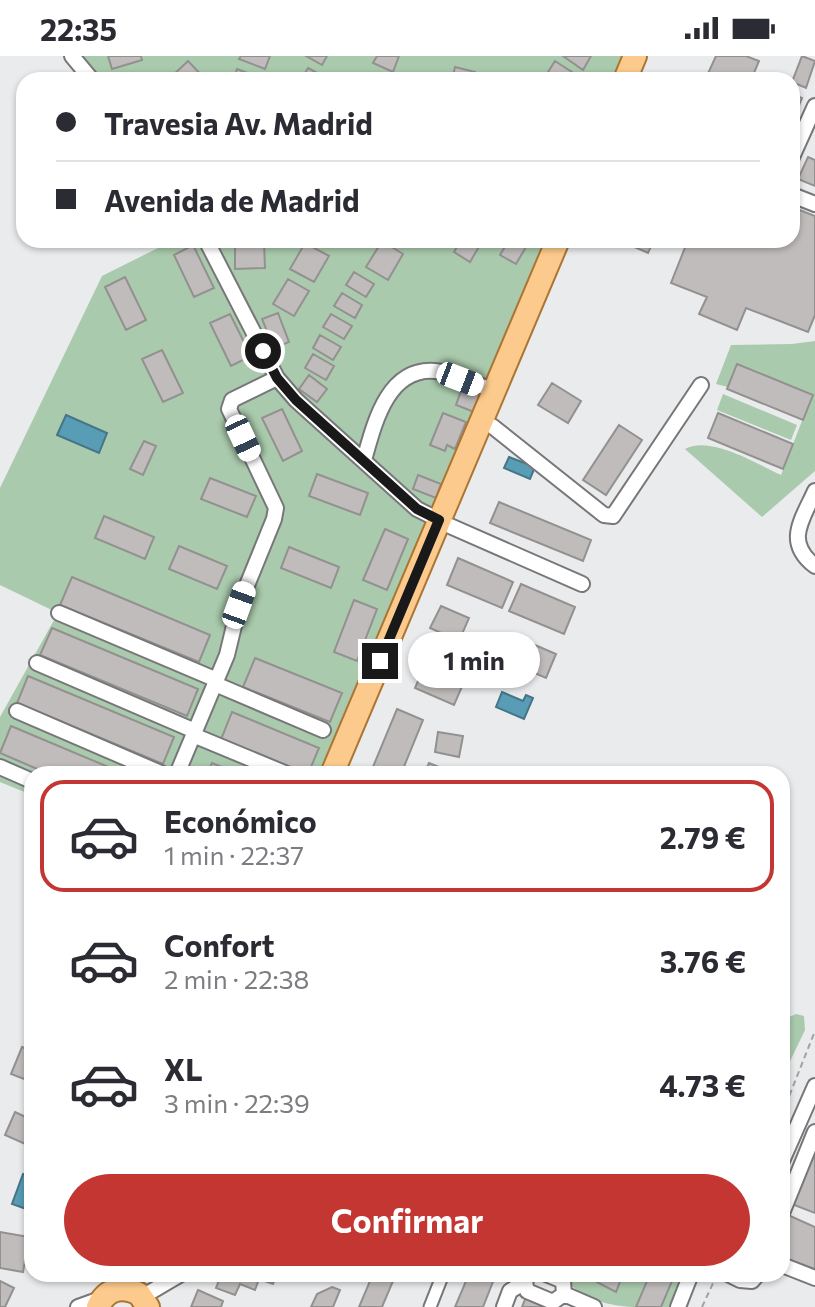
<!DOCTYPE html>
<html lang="es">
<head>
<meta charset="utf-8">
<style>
  body { margin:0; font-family:Commissioner,sans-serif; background:#f2f2f3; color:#2b2b33; height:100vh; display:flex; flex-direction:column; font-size:30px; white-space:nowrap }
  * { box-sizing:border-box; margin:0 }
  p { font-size:26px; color:#7c7c81 }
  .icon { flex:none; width:44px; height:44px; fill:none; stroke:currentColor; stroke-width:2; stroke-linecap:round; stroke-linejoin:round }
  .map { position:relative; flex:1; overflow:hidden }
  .side { position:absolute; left:24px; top:710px; width:766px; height:516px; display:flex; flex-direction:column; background:#fff; border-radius:24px; box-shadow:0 2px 6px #0004 }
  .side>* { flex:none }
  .top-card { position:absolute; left:16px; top:16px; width:784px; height:176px; border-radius:24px; box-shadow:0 2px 6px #0004; display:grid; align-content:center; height:176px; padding:0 40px; background:#fff }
  .end { position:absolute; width:36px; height:36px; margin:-18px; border:10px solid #19191a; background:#fff; box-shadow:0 0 0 4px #fff }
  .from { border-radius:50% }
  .bubble { position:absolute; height:56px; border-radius:28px; background:#fff; box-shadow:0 2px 6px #0004; font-size:26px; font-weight:700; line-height:56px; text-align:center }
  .car { position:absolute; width:24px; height:48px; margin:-24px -12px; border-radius:10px; box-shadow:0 0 6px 2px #0007; background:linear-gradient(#fff 24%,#345 0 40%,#fff 0 76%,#345 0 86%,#fff 0) }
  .top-card b { display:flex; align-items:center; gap:28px; height:76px; font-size:30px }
  .top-card b+b { border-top:2px solid #e1e1e2 }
  .top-card i { width:20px; height:20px; background:#2b2b33 }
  ul { padding:14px 0 0; list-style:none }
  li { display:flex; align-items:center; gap:24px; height:112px; margin:0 16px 12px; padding:0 24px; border:4px solid transparent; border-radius:24px }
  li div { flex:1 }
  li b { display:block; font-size:30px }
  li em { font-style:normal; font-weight:700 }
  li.current { border-color:#c43632 }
  li>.icon { width:72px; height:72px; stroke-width:1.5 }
  .action { display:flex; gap:16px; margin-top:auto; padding:16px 40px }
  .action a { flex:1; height:92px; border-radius:48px; background:#c43632; color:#fff; font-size:32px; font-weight:700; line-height:92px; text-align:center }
  .status { display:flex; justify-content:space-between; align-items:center; height:56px; padding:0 40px; background:#fff; direction:ltr }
  .status svg { height:22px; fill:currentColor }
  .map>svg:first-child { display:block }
</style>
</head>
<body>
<div class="status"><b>22:35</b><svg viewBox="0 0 49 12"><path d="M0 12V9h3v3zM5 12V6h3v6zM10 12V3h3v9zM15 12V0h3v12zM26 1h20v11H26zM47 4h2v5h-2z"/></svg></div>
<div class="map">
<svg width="815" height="1251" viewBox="0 0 815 1251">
  <rect width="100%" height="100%" fill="#eaebed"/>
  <path fill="#a9caac" d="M80,0H623L613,24H100Z
    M174,184H544L330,718H32V739L0,726V661L58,557L0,529V432L102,220Z
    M815,285V415L762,461L685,393C710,379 755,407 781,419L812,339L738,309L728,331L716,328L731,289L792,288Z
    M723,338L797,369L791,384L717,354Z
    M796,958L804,960L805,974L783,1020L782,964Z
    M558,1218H586L591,1223L615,1236L623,1218H637L636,1220L647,1225L636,1251C617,1251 587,1245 573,1231C567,1226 565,1222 558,1218Z
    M675,1218H688L674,1251H661Z"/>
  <path fill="#589cb5" stroke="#457586" stroke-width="2" d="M66,359L107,377L99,397L57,379Z
    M509,401L535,411L530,423L504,412Z
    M502,636L523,645L526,639L533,642L524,663L496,651Z
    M23,1118L32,1122V1138L26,1153L12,1148Z"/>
  <path fill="#bfbcbb" stroke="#93918f" stroke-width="2" d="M108,0H141L142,4L112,13Z
    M241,0H270L265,13L239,3Z
    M306,0H327L322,9Z
    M377,0H399L393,16L373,7Z
    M563,0H591L583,14Z
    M716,0H746L759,5L751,24H705Z
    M802,0L815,5L806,32L792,26Z
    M188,5L206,24H168Z
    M555,5L575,18L571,24H543Z
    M455,11L475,16L473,24H452Z
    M308,12L330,24H301Z
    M237,13L263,23V24H233Z
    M368,17L389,24H366Z
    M792,38L802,42L792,66Z
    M808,101L815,104V130L798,123Z
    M792,151L815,160V259L808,276L746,252L737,274L699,258L707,241L671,227L688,184H792Z
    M461,184H471L480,189L470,206L454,196Z
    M509,184L526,191L516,208L500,199Z
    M626,184H654L648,197L625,187Z
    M382,185L403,198L388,224L366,211Z
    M235,186H264L265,212L235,213Z
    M305,187L329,200L314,226L290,213Z
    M193,189L214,232L194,241L174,199Z
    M354,216L374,228L366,241L346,229Z
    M125,221L146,264L126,274L105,231Z
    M288,223L309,235L294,260L273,248Z
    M342,237L362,249L355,262L334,250Z
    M278,257L289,286L274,292L262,263Z
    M230,258L251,300L231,310L210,267Z
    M331,258L352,270L344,283L323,271Z
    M320,279L341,291L333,304L313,292Z
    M162,294L183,337L163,346L142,303Z
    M313,298L334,310L326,324L305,312Z
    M737,308L813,339L803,364L727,333Z
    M309,319L327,333L317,346L299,333Z
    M552,327L581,345L568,367L538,349Z
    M463,329L482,336L474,356L456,349Z
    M282,353L302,395L283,405L262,362Z
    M443,357L466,366L455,393L447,389L445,395L430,389Z
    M718,357L793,388L783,413L708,382Z
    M619,369L642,384L606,439L583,424Z
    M144,385L156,390L143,419L130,413Z
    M317,418L368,437L360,459L309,440Z
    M418,419L441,428L436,442L413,433Z
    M210,422L256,440L247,461L201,443Z
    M499,446L591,484L583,505L490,467Z
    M104,460L154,481L145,503L95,482Z
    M385,473L408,483L387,534L363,524Z
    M179,490L227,510L217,533L169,513Z
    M289,491L339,511L331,532L281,512Z
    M458,502L513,526L502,552L447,529Z
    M72,521L210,579L199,606L60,549Z
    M521,528L575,551L564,578L509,555Z
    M354,544L377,553L357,605L334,596Z
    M441,550L469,562L459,585L430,572Z
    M52,572L198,633L187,660L40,599Z
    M528,586L556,598L546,622L518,610Z
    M255,602L342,637L330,666L243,631Z
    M428,602L467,619L454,649L415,632Z
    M28,620L174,681L163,708L17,647Z
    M397,653L423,664L401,718H370Z
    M232,656L319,692L308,718H299L220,686Z
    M11,670L125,718H49L0,697Z
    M438,676L463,680L459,701L435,696Z
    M212,707L239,718H207Z
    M429,707L449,715L448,718H424Z
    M22,991L32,995V1026L11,1018Z
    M15,1056L32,1064V1091L5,1079Z
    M815,1086V1157L789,1147Z
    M788,1159L815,1171V1218L782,1204V1171Z
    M0,1176L29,1181L23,1216L0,1212Z
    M242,1218H277L273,1228L259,1223L255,1234L240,1228L235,1239L216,1232L220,1222L228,1225L230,1219L240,1223Z
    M373,1218H396L382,1251H359Z
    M469,1218H496L483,1251H455Z
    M586,1218H623L616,1236L591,1223Z
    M650,1218H675L661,1251H636Z
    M0,1225L14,1232L5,1251H0Z
    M332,1231L340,1234L333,1251H311L317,1238Z
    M198,1234L223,1245L221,1251H191Z
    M526,1241L548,1251H522Z"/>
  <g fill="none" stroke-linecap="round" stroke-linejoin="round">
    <defs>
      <path id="pedestrian" d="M430,1251L443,1218"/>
      <path id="minor" d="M72,0L92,24
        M792,101L815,50
        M792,139L815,148
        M206,184L277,322L296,344L417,453L439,464
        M492,370L604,459L613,460L701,329
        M364,404C374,369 387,311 435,315C455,317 475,328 494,335
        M815,435C802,464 784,486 815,510
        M450,470L582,528
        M59,557L217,624
        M37,607L195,675
        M215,628L323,674
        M17,655L163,718
        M193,679L287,718
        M0,711L32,725
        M177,718L227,599L239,549L274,463L276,452L229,353L232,344L277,322
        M782,1105L815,1030
        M782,1157L815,1076
        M782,1209L815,1222
        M528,1218L525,1226L527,1235L553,1246L564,1238
        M546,1218L563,1225L564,1238
        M728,1218L740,1224L752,1225L758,1218
        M564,1238L594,1251
        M142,1241L181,1218
        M78,1251L103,1242
        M504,1251L510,1235L525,1226
        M678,1251L691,1218"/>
      <path id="primary" d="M625,24L635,0
        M332,718L558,184
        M98,1251C106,1233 121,1229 139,1238L148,1251"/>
    </defs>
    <use href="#pedestrian" stroke="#77777a" stroke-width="15"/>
    <use href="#minor" stroke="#77777a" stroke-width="18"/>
    <use href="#primary" stroke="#ab7533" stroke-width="26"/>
    <path stroke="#a1a2a3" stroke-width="2" stroke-dasharray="6 4" stroke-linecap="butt" d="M782,1058L815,975
      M702,1251L715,1223"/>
    <use href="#pedestrian" stroke="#fff" stroke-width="11"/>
    <use href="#minor" stroke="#fff" stroke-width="14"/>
    <use href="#primary" stroke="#fcca8c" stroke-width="22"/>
  </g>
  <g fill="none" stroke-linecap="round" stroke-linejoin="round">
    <path stroke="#19191a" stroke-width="10" d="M263,295L277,322L296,344L417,453L439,464L380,605"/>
  </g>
</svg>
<i class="end from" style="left:263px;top:295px"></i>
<i class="end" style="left:380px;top:605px"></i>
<div class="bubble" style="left:408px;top:576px;width:132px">1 min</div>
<i class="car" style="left:460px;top:323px;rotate:111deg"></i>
<i class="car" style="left:243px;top:382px;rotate:155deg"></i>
<i class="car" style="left:239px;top:549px;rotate:20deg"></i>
<div class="top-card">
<b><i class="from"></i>Travesia Av. Madrid</b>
<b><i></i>Avenida de Madrid</b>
</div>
<section class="side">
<ul>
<li class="current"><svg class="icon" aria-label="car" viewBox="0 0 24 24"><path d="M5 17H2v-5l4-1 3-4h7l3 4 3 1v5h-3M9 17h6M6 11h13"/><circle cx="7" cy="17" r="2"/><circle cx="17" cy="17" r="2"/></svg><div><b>Económico</b><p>1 min · 22:37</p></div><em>2.79 €</em></li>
<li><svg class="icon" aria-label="car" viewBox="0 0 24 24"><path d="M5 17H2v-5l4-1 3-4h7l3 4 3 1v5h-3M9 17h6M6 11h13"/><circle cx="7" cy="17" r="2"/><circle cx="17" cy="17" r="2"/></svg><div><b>Confort</b><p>2 min · 22:38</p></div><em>3.76 €</em></li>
<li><svg class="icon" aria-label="car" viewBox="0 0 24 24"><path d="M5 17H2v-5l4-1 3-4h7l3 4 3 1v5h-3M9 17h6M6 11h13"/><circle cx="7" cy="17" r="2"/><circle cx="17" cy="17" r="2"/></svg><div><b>XL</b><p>3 min · 22:39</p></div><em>4.73 €</em></li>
</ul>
<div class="action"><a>Confirmar</a></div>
</section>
</div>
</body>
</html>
